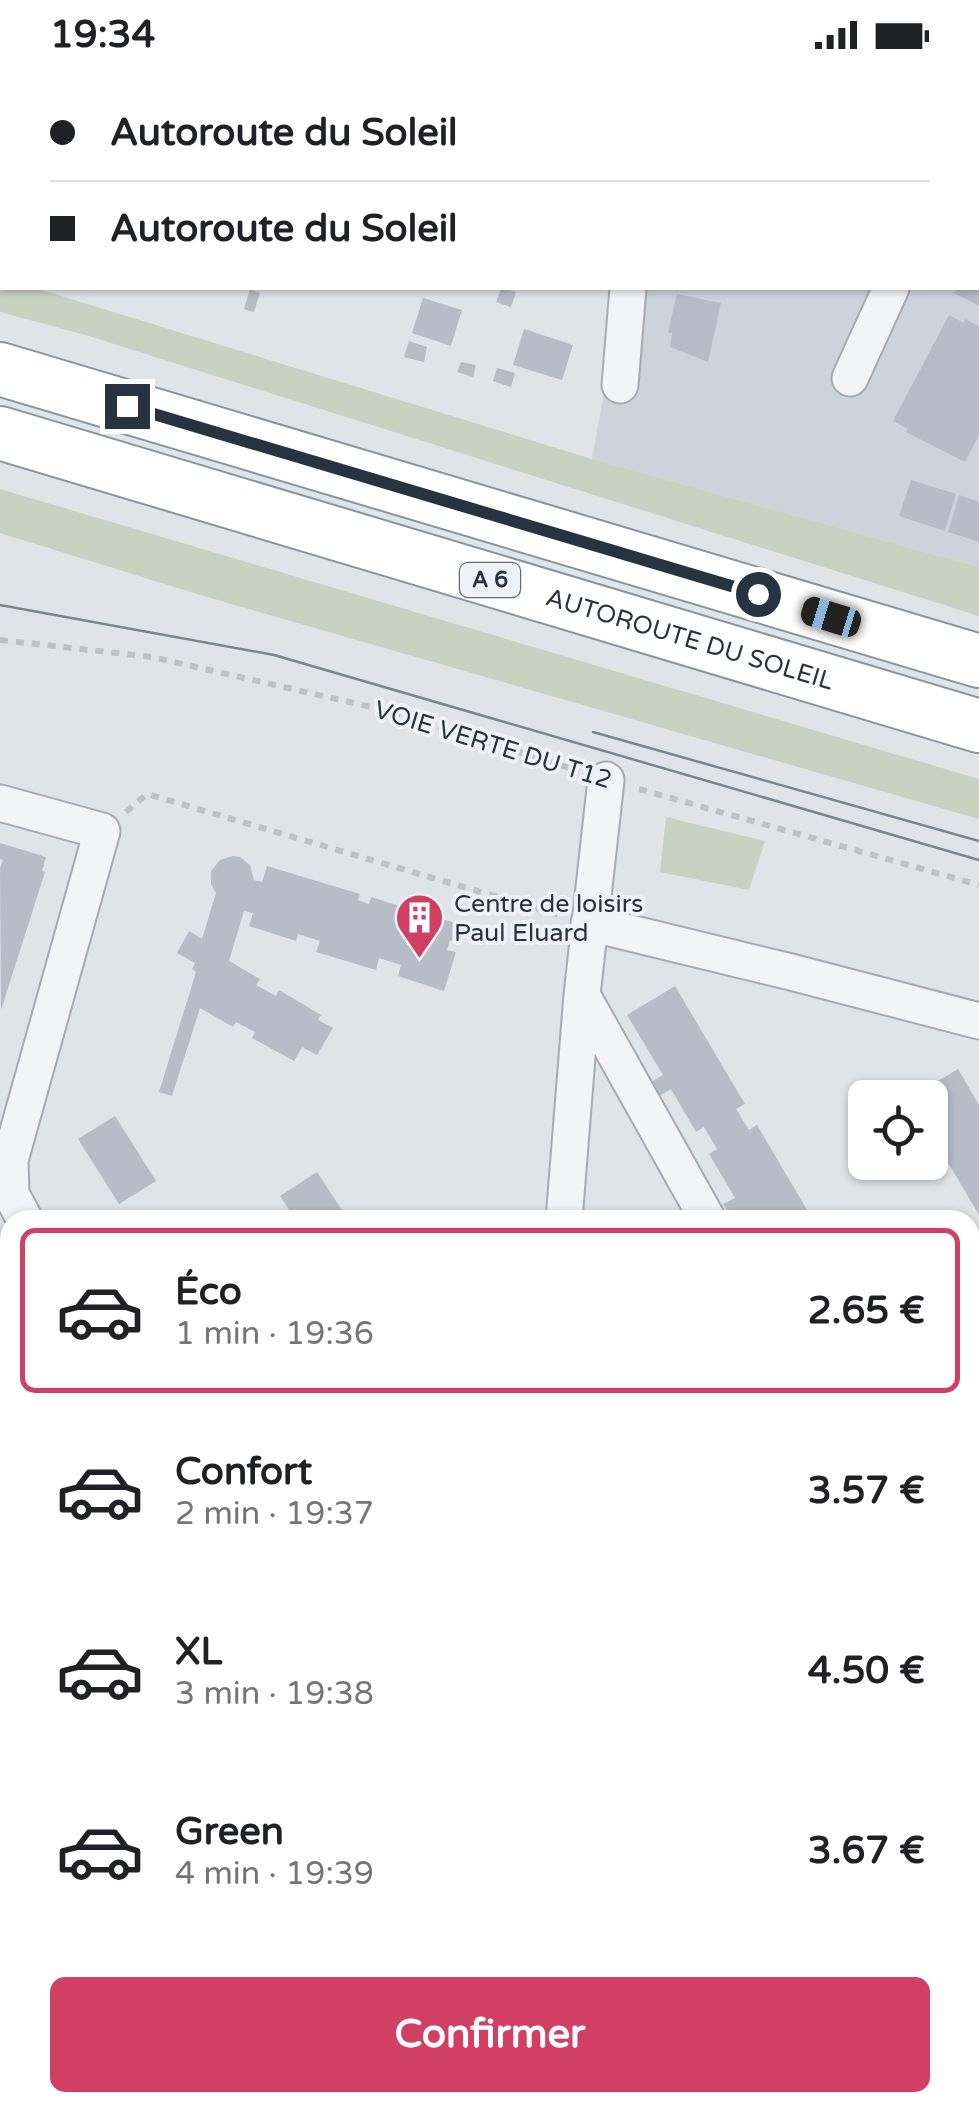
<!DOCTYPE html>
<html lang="fr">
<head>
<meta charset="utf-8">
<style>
  body { margin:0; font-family:"Varela Round",sans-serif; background:#f2f2f2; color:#202124; height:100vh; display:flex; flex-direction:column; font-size:38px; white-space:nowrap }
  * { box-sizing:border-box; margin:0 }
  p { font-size:32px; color:#757577 }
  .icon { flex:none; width:55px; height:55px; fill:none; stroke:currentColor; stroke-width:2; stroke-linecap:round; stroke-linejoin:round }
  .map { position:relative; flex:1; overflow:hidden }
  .panel { position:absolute; left:0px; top:1140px; width:980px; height:902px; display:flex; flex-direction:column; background:#fff; border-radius:30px 30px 0 0; box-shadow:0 2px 8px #0004 }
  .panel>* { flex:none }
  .banner { position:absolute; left:0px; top:0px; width:980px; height:220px; box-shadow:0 2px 8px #0004; display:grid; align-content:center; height:220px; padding:0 50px; background:#fff }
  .fabs { position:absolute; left:848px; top:1010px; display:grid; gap:20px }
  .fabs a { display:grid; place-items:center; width:100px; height:100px; border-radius:15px; background:#fff; box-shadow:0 2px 8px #0004; font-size:50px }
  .end { position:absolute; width:45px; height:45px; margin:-22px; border:12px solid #273340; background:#fff; box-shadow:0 0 0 5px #fff }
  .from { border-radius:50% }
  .car { position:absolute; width:30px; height:60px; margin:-30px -15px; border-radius:12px; box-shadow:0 0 8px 2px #0007; background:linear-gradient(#222 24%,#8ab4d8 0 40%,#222 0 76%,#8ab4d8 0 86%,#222 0) }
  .banner b { display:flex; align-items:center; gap:35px; height:95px; font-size:38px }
  .banner b+b { border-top:2px solid #e0e0e0 }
  .banner i { width:25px; height:25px; background:#202124 }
  ul { padding:18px 0 0; list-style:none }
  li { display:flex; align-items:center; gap:30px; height:165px; margin:0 20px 15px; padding:0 30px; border:5px solid transparent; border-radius:15px }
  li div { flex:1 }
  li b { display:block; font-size:38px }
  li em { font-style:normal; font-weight:700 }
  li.selected { border-color:#d23f65 }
  li>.icon { width:90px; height:90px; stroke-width:1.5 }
  .primary-button { display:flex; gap:20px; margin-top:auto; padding:20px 50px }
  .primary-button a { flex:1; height:115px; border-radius:15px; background:#d23f65; color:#fff; font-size:40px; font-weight:700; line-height:115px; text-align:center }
  .status { display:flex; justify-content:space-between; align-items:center; height:70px; padding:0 50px; background:#fff; direction:ltr }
  .status svg { height:28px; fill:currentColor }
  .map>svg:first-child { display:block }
</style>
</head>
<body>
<div class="status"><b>19:34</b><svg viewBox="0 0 49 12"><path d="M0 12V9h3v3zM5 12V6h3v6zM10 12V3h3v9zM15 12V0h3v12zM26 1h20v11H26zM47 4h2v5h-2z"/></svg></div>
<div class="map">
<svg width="979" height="2042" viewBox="0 0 979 2042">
  <rect width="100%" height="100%" fill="#dfe4e9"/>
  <path fill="#cdd3db" d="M669,0H979V497L592,389L623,218H978V2H669Z
    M10,1433V1765L4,1769L0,1762V1440Z"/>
  <path fill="#c7d3c0" d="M0,207L2,208V218H35L592,389L979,497V546L82,264L0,242Z
    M0,419L979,709V749L197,524L0,463Z
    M666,747L765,771L749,820L660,802Z"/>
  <path fill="#b6bdc6" d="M501,218L516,222L511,237L496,232Z
    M957,218H979V236L954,223Z
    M250,219L260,223L254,242L244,239Z
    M677,224L721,233L708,292L670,277L672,263H668Z
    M423,228L462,240L451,276L412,263Z
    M949,245L964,253L965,249L979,256V365L965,392L906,362L908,359L893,351Z
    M524,259L573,275L562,310L513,295Z
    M409,271L427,277L424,292L404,287Z
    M461,292L476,295L473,307L457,302Z
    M497,298L515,303L511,317L493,311Z
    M911,410L956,424L945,461L899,446Z
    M959,425L979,432V472L948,462Z
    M0,773L46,787L42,801L45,802L1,940L0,798L3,790L0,789Z
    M233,786L240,787L250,795L254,810L262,812L267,796L360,824L358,830L369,834L371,827L412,840L410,846L422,850L424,844L466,856L461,873L450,870L447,880L456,882L444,921L398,906L401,895L379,888L376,900L316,882L320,871L298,864L296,871L249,856L253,843L244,841L229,891L260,909L256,915L276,926L279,920L321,945L318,950L333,958L317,985L302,977L294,991L252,968L255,962L236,952L233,957L200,938L172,1026L159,1022L196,902L192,899L195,893L177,883L189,861L202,869L216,823L211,814V801L220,790Z
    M675,916L745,1034L736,1039L749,1060L757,1055L813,1150H749L744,1142L732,1148L723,1134L735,1128L709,1084L717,1079L704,1057L696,1062L671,1019L659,1026L651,1012L663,1005L627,945Z
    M958,999L979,1035V1145L930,1062V1028H909Z
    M115,1046L156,1111L119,1134L78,1069Z
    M317,1102L338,1134L348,1150H296L280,1126Z
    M10,1288V1340L0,1325V1295Z
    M970,1545L979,1561V1651L975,1643L970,1646Z
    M0,1597L10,1613V1765L4,1769L0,1762Z
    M0,1883H10V1969H0Z
    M435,2032L436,2042H361L360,2033Z
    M554,2032H584V2042H554Z
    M68,2033V2042H25V2034Z"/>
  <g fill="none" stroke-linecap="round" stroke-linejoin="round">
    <defs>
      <path id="minor" d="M96,0L104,2
        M675,2L676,0
        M978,23L979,20
        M850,308L891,218
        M620,315L628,218
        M0,733L102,761L10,1090L11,1124L25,1150
        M589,853L791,902L979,951
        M582,925L708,1150
        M564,1150L582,925L606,710
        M0,1205L10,1207
        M0,1399L10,1393
        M970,1737L979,1739
        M0,1832L10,1834
        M484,2042V2032"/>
      <g id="highway">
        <path d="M0,299L979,591"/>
        <path id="s1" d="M0,363L979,656"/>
      </g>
    </defs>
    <use href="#minor" stroke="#a4abb3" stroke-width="39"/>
    <use href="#highway" stroke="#8693a0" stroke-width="56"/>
    <path stroke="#bdc2c7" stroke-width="6" stroke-dasharray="8 8" stroke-linecap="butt" d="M0,570L152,587L389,641L579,701
      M639,719L979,815
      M126,742L147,724L559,845
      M970,1795L979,1798"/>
    <use href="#minor" stroke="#f2f4f7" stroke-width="35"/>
    <use href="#highway" stroke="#fff" stroke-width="52"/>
    <path stroke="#788593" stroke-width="2.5" d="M0,535L274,585L979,790
      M593,662L979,771"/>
  </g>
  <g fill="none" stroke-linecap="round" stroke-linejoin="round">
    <path stroke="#273340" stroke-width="12" d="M127,336L758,524"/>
  </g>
  <defs>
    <symbol id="building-pin" viewBox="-11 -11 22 30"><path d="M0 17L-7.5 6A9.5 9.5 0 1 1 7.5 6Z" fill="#d23f65" stroke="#eef2f6"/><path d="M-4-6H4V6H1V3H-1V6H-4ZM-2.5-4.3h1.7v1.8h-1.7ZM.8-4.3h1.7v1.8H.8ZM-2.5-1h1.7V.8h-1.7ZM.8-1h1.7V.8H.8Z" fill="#fff"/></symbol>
  </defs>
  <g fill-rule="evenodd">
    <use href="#building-pin" x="392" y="820" width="55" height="75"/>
  </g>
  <g text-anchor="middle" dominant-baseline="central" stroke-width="8" stroke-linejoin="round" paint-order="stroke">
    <rect fill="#eef2f6" stroke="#636c77" stroke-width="2.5" x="460" y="493" width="60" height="34" rx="8"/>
    <g font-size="22" font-weight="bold" fill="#273340">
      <text x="490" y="510">A 6</text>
    </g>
    <g font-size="25" fill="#273340" stroke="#eef2f6">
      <text stroke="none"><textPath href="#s1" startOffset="720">AUTOROUTE DU SOLEIL</textPath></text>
      <text transform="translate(493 675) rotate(17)">VOIE VERTE DU T12</text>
    </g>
    <g font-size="25" fill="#273340" stroke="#eef2f6" text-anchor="start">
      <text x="454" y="834">Centre de loisirs<tspan x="454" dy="29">Paul Eluard</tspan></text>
    </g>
  </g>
</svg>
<div class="fabs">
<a><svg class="icon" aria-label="locate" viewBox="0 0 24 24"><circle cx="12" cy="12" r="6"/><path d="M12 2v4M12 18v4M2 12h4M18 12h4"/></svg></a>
</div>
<i class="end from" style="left:758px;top:524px"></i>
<i class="end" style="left:127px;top:336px"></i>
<i class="car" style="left:831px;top:547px;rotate:287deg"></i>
<div class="banner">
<b><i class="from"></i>Autoroute du Soleil</b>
<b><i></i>Autoroute du Soleil</b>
</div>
<section class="panel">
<ul>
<li class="selected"><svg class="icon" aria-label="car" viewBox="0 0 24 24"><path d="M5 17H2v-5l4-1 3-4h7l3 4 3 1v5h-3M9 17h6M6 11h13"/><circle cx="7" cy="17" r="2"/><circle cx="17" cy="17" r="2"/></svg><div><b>Éco</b><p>1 min · 19:36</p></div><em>2.65 €</em></li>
<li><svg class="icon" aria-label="car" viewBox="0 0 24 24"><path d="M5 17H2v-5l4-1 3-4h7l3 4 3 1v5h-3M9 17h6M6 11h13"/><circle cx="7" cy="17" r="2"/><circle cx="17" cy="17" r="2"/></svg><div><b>Confort</b><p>2 min · 19:37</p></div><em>3.57 €</em></li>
<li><svg class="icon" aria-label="car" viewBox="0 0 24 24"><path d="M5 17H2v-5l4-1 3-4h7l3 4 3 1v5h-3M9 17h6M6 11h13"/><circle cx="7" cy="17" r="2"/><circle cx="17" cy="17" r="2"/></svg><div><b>XL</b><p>3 min · 19:38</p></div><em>4.50 €</em></li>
<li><svg class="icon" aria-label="car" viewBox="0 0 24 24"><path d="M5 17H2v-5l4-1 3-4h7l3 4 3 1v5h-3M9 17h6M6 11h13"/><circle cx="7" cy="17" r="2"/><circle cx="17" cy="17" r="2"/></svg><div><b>Green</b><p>4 min · 19:39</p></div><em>3.67 €</em></li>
</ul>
<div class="primary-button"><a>Confirmer</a></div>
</section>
</div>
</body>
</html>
